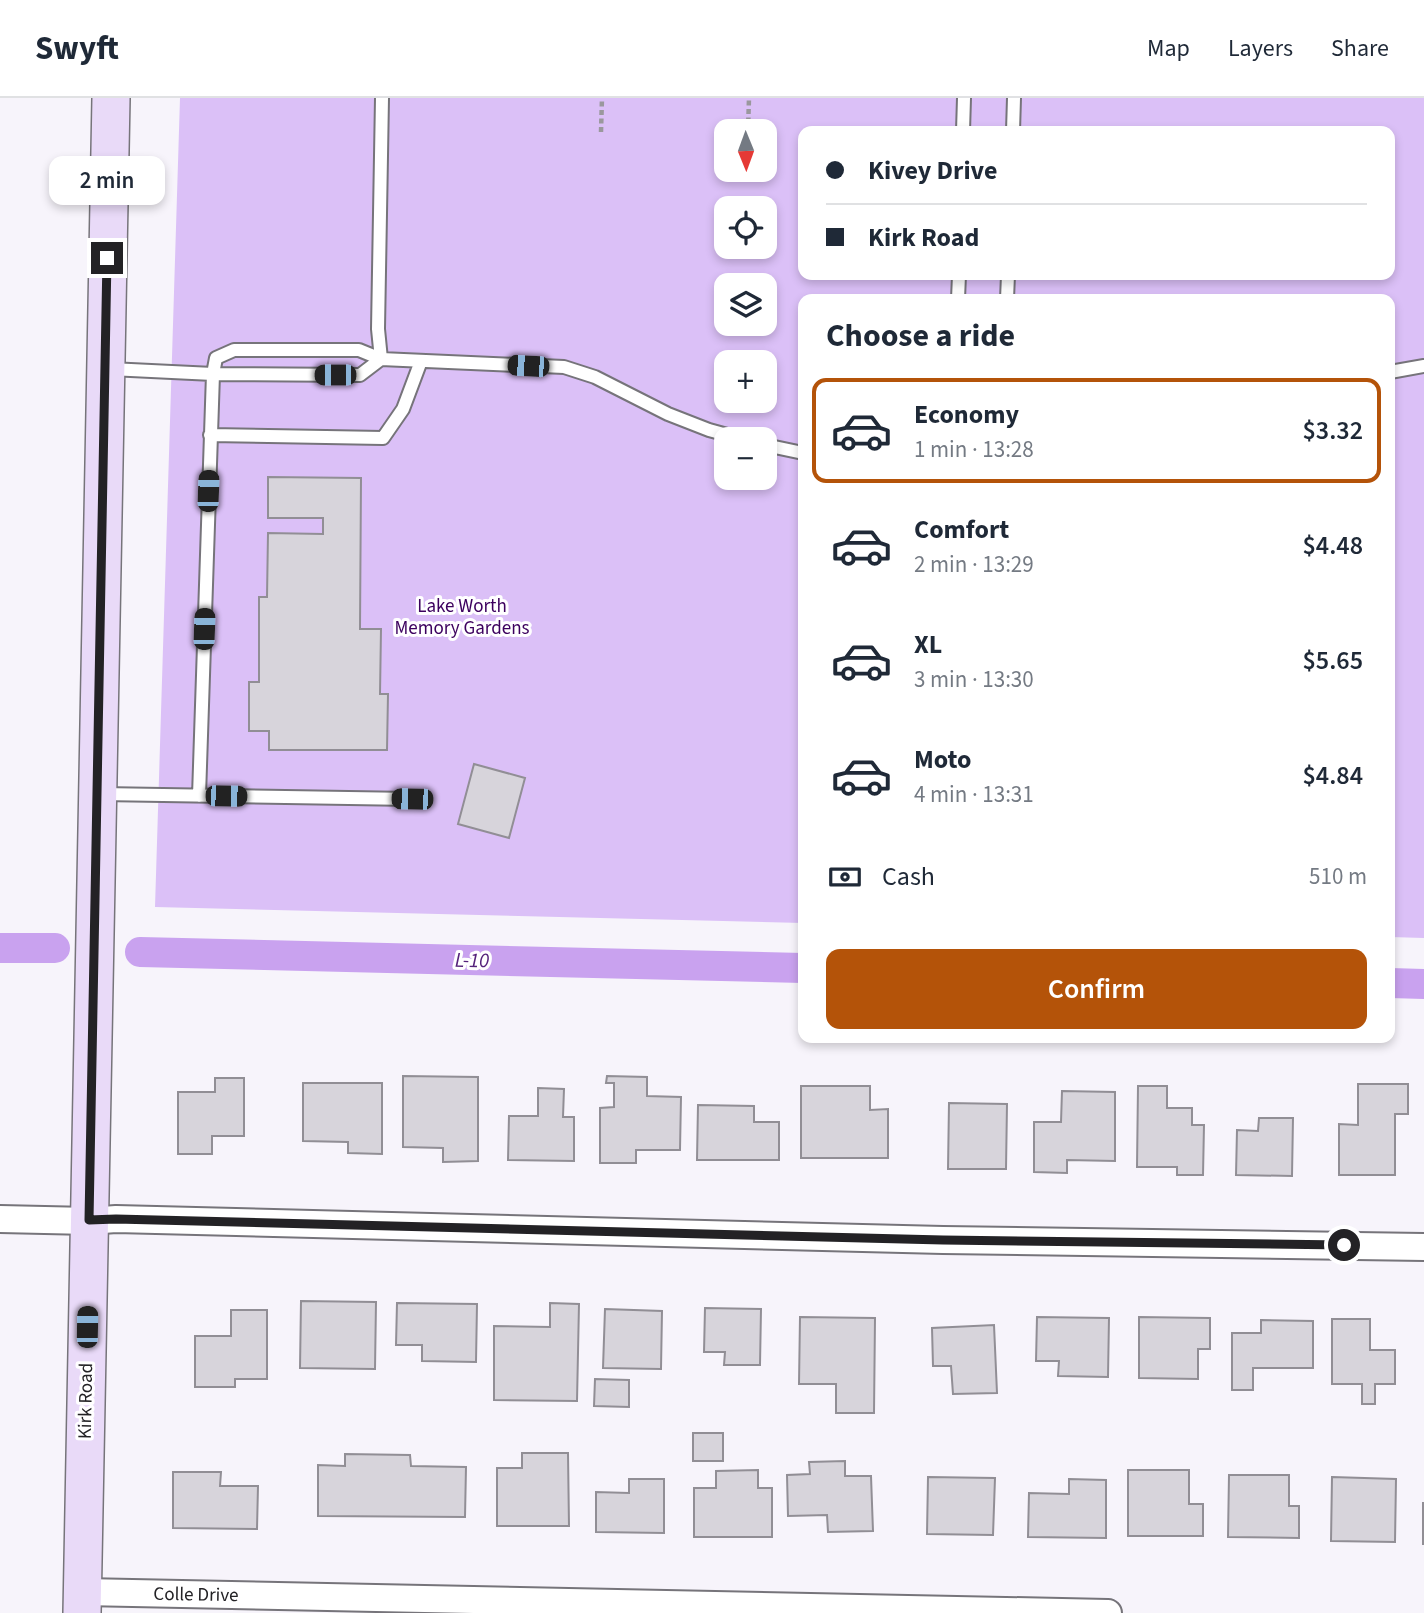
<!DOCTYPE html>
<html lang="en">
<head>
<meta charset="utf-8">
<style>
  body { margin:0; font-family:"Source Sans 3",sans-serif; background:#f6f6f7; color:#1f2937; height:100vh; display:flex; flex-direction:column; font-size:26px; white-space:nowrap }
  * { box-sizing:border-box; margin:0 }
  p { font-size:23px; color:#747a83 }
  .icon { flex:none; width:38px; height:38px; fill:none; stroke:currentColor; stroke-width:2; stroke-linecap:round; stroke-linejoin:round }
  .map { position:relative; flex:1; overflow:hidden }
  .drawer { position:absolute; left:798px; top:196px; width:597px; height:749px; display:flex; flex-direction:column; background:#fff; border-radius:14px; box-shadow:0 4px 10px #0003 }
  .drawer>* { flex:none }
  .guide { position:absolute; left:798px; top:28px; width:597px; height:154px; border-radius:14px; box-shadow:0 4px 10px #0003; display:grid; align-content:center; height:154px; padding:0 28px; background:#fff }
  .needle { width:46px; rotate:179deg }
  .buttons { position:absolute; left:714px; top:21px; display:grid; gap:14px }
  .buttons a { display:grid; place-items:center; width:63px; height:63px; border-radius:14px; background:#fff; box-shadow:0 4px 10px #0003; font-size:35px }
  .end { position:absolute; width:32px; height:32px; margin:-16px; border:9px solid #232225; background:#fff; box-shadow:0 0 0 4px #fff }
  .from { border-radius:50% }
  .bubble { position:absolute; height:49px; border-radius:14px; background:#fff; box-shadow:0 4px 10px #0003; font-size:23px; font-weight:600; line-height:49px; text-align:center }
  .car { position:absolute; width:21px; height:42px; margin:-21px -10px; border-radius:9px; box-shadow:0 0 5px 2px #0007; background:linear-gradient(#222 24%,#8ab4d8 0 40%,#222 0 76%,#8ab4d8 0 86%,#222 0) }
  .guide b { display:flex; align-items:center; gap:24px; height:66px; font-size:26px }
  .guide b+b { border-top:2px solid #e0e1e3 }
  .guide i { width:18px; height:18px; background:#1f2937 }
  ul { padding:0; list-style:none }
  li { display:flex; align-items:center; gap:21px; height:105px; margin:0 14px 10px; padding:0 14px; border:4px solid transparent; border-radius:14px }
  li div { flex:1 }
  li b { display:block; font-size:26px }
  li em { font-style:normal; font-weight:600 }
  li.on { border-color:#b45309 }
  li>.icon { width:63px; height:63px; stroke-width:1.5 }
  h2 { padding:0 28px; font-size:32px; line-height:84px }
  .pay { display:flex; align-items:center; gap:18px; height:77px; padding:0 28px; font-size:26px }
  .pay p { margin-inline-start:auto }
  .cta { display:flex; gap:14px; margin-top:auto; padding:14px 28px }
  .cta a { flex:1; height:80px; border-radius:14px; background:#b45309; color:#fff; font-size:28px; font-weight:600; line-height:80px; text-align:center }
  header { display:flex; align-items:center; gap:42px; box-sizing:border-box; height:98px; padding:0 35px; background:#fff; border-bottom:2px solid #e0e1e3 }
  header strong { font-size:33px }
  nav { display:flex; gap:38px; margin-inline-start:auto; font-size:24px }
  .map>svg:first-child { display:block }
</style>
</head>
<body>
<header>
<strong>Swyft</strong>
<nav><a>Map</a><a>Layers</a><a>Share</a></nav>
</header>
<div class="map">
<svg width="1424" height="1515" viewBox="0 0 1424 1515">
  <rect width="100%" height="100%" fill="#f7f4fb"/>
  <path fill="#dbc0f7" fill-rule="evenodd" d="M180,0H1424V840L1390,839V201H803V825L155,809ZM726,33H765V72H726ZM803,33H1390V177H803ZM726,110H765V149H726ZM726,187H765V226H726ZM726,264H765V303H726ZM726,341H765V380H726Z"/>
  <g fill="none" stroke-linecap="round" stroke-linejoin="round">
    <path stroke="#c9a2ef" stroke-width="30" d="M0,850H55
      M140,854L803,870
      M1390,885L1424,886"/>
  </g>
  <path fill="#d7d4db" stroke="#918e95" stroke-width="2" d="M268,379L361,380L360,531H381L380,596H388L387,652H269V633H249V584H259V499H267L268,435L323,436V420H268Z
    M474,666L525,680L509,740L458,726Z
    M403,978L478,979V1063L443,1064V1050L403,1049Z
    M607,978L647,979V998L681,999L680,1052H636V1065H600V1010L614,1009V985H606Z
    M215,980H244V1038H212V1056H178V994H215Z
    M303,985H382V1056L348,1055V1044L303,1043Z
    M1358,986H1408V1016H1395V1077H1339V1026L1358,1027Z
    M801,988H870V1012L888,1011V1060H801Z
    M1138,988H1167V1010H1192V1027H1204L1203,1077H1177V1069H1137Z
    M538,990L564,991L563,1019H574V1063L508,1062L509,1018H538Z
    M1062,993L1115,994V1063L1067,1062V1075L1034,1074V1024H1061Z
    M949,1005L1007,1006L1006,1071H948Z
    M698,1007L754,1008V1024H779V1062H697Z
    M1259,1020H1293L1292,1078L1236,1077L1237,1032L1258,1033Z
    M301,1203L376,1204L375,1271L300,1270Z
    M397,1205L477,1206L476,1264L422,1263V1247H396Z
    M550,1205L579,1206L577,1303L494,1302V1228L550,1229Z
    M705,1210L761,1211L760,1267H724L725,1254H704Z
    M605,1211L662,1213L661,1271L603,1270Z
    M231,1212H267V1281H235V1289H195V1238H231Z
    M800,1219L875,1220L874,1315H836V1286H799Z
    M1037,1219L1109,1220L1108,1279L1058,1278L1059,1263H1036Z
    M1139,1219L1210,1220V1251H1198V1281L1139,1280Z
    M1332,1221H1370V1252H1395V1286H1375V1306H1362V1286H1332Z
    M1261,1222L1313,1223V1270H1253V1292H1232V1235H1261Z
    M994,1227L997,1295L953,1296L951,1268H933L932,1230Z
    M595,1281L629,1282V1309L594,1308Z
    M693,1335H723V1363H693Z
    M522,1355H568L569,1428H497V1370H522Z
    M345,1356L410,1357L411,1368L466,1369L465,1419L318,1418V1367L345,1368Z
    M845,1363V1378H871L873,1433L828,1434L827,1417L788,1418L787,1377L810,1376L809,1364Z
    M758,1372V1390H772V1439H694V1390H716V1373Z
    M1128,1372H1189V1406H1203V1438H1128Z
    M173,1374H221L220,1388H258L257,1431L173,1430Z
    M1229,1377H1289V1408H1299V1440L1228,1439Z
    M928,1379L995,1380L993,1437L927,1436Z
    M1332,1379L1396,1381L1395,1444L1331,1443Z
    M629,1381H664V1435L596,1434V1394L629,1395Z
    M1069,1381L1106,1382V1440L1028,1439L1029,1395L1069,1396Z
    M1423,1405H1424V1446H1423Z"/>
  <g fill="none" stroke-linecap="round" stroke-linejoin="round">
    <defs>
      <path id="lane" d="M382,0L378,231L381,261L564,269L595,279L668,316L709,332L742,341
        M963,33L964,0
        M1013,33L1014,0
        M958,201L959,177
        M1007,201L1008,177
        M234,252H359L381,261L360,277L213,276L216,260Z
        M110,271L213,276L199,698
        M1390,274L1424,268
        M210,337L383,340L403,311L421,263
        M765,347L803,355
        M101,696L412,701"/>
      <path id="street" d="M0,1121L89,1123L116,1121L943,1142L1424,1149
        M83,1494L1108,1515"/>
      <path id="secondary" d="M82,1515L111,0"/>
    </defs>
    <use href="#lane" stroke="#76747a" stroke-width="16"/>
    <use href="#street" stroke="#76747a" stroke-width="30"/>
    <use href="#secondary" stroke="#76747a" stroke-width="40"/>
    <path stroke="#9a989d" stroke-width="4.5" stroke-dasharray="5 3.5" stroke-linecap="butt" d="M748,33L749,0
      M601,34L602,0"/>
    <use href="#lane" stroke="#fff" stroke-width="12"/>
    <use href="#street" stroke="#fff" stroke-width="26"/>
    <use href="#secondary" stroke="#e9daf8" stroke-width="37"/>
  </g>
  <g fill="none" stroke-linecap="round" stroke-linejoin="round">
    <path stroke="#232225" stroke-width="9" d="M107,160L89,1122L116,1121L943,1142L1344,1147"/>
  </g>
  <g text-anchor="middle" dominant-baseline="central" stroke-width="6" stroke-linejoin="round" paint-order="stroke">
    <g font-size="19" fill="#3c005e" stroke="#fff">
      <text x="462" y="508">Lake Worth<tspan x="462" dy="22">Memory Gardens</tspan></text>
    </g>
    <g font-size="19" fill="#232225" stroke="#fff">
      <text transform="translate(86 1303) rotate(-89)">Kirk Road</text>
      <text transform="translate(196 1497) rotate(1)">Colle Drive</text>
    </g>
    <g font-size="21" font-style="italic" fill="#55227b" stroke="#fff">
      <text transform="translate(472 862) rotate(1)">L-10</text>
    </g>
  </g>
</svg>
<div class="buttons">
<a><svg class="needle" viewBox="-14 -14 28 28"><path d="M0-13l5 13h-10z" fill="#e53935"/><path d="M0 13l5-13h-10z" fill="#747a83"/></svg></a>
<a><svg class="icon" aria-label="locate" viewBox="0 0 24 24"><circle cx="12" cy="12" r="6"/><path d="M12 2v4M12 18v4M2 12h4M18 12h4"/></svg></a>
<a><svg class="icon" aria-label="layers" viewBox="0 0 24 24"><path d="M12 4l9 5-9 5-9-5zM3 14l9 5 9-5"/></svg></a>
<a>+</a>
<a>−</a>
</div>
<i class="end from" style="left:1344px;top:1147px"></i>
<i class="end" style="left:107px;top:160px"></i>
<div class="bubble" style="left:49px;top:58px;width:116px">2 min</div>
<i class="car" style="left:528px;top:268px;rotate:273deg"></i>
<i class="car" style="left:335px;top:277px;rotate:270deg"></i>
<i class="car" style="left:208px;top:393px;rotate:2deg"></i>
<i class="car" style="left:204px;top:531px;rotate:2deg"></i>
<i class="car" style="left:226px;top:698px;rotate:91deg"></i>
<i class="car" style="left:412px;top:701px;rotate:271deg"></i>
<i class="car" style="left:87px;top:1229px;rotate:1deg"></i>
<div class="guide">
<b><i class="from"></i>Kivey Drive</b>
<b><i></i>Kirk Road</b>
</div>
<section class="drawer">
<h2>Choose a ride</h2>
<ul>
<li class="on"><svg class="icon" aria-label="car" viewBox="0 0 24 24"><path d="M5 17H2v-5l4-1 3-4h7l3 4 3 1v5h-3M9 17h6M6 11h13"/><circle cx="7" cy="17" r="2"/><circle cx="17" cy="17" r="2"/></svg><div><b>Economy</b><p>1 min · 13:28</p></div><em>$3.32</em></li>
<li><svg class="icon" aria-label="car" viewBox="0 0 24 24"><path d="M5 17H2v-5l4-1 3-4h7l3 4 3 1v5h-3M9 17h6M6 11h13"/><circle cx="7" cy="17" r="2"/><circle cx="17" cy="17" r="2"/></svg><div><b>Comfort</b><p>2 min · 13:29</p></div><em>$4.48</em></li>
<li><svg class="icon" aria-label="car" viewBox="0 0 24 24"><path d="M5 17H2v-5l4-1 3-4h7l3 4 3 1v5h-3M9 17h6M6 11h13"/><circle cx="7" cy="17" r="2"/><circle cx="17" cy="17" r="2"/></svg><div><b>XL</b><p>3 min · 13:30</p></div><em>$5.65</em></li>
<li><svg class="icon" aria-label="car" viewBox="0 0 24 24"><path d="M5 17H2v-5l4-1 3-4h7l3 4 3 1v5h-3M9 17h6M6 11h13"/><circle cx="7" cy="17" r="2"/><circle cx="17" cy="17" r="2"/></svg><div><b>Moto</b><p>4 min · 13:31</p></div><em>$4.84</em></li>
</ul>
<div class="pay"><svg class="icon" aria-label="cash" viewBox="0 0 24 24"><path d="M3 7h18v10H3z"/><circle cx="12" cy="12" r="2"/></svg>Cash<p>510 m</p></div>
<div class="cta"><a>Confirm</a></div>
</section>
</div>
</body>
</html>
